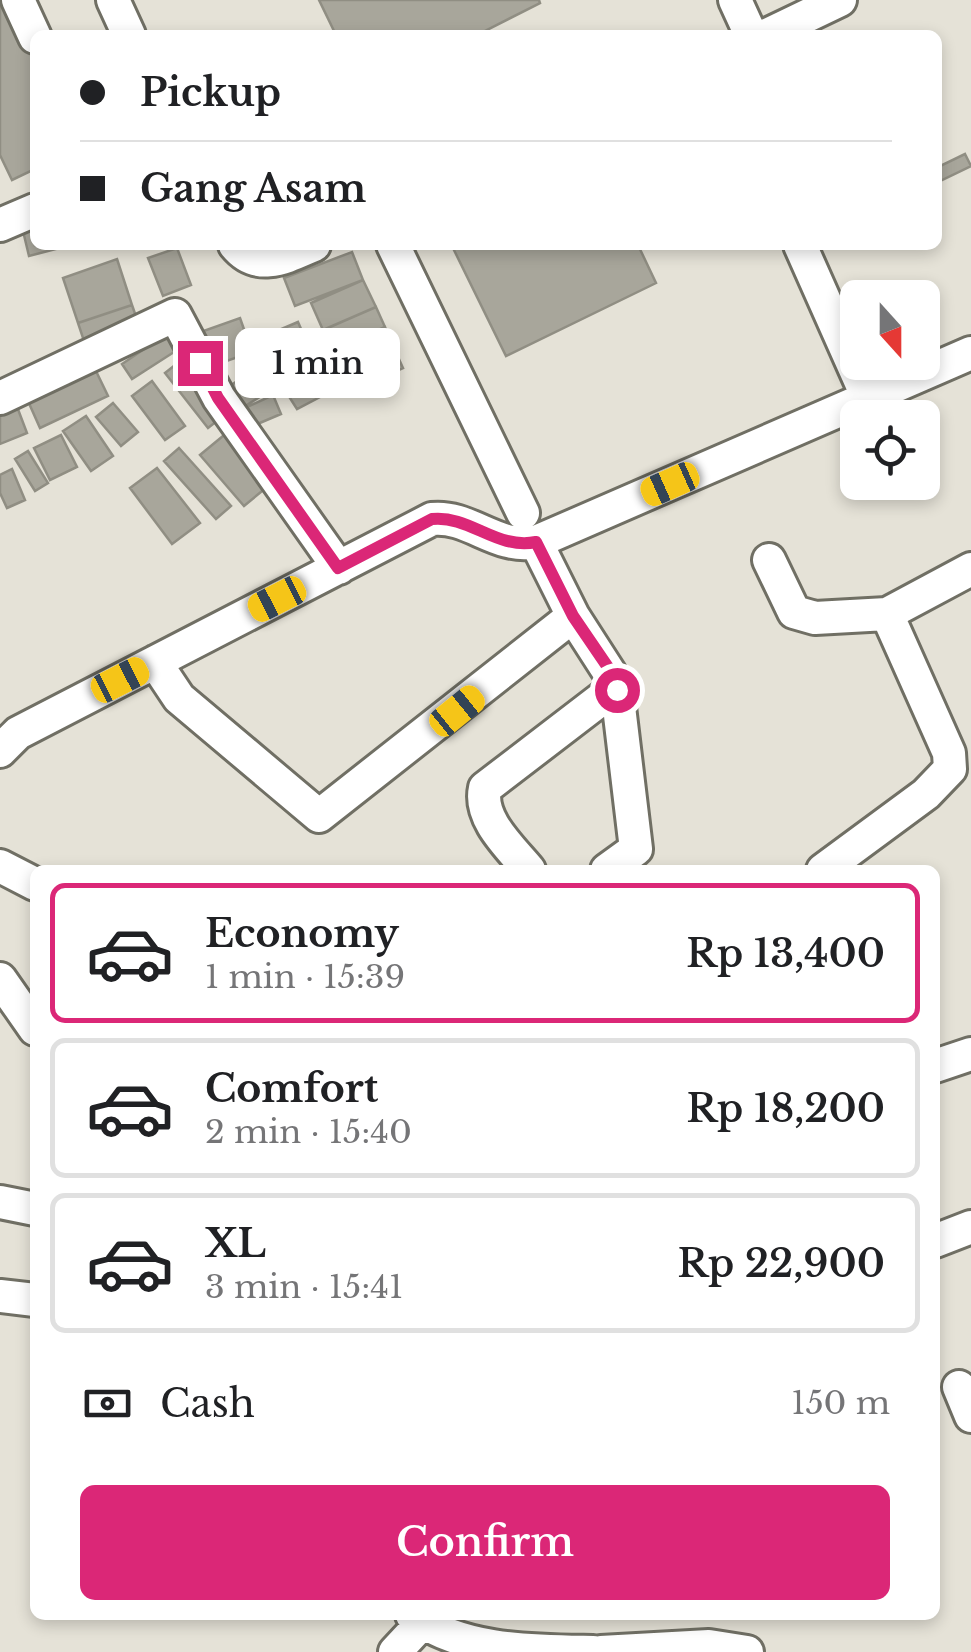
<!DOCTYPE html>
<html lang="en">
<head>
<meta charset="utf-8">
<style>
  body { margin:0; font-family:"Libre Baskerville",serif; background:#f2f2f2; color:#202124; height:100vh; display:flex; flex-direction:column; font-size:38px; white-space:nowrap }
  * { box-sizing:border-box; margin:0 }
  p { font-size:32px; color:#757577 }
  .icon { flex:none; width:55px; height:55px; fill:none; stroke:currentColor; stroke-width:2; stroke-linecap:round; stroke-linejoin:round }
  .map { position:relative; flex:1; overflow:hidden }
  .drawer { position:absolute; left:30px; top:865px; width:910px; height:755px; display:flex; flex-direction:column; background:#fff; border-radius:15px; box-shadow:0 5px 15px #0003 }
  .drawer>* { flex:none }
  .top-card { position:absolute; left:30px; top:30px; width:912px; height:220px; border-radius:15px; box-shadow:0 5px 15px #0003; display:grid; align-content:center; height:220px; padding:0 50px; background:#fff }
  .needle { width:65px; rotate:159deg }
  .fabs { position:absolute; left:840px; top:280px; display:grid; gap:20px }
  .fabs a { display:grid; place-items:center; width:100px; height:100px; border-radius:15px; background:#fff; box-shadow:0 5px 15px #0003; font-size:50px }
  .end { position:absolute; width:45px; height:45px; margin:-22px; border:12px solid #db2777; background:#fff; box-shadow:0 0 0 5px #fff }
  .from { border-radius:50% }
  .bubble { position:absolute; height:70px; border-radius:15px; background:#fff; box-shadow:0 5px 15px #0003; font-size:32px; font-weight:600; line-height:70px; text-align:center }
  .car { position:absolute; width:30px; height:60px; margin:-30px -15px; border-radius:12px; box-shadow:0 0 8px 2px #0007; background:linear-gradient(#f5c518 24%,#345 0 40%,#f5c518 0 76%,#345 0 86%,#f5c518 0) }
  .top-card b { display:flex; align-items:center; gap:35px; height:95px; font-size:38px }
  .top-card b+b { border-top:2px solid #e0e0e0 }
  .top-card i { width:25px; height:25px; background:#202124 }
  ul { padding:18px 0 0; list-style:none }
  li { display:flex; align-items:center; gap:30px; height:140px; margin:0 20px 15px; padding:0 30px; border:5px solid #e0e0e0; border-radius:15px }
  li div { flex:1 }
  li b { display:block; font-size:38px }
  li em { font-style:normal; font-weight:600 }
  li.selected { border-color:#db2777 }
  li>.icon { width:90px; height:90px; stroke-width:1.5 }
  .pay { display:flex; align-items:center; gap:25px; height:110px; padding:0 50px; font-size:38px }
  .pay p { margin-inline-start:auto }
  .action { display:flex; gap:20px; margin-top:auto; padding:20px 50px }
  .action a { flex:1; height:115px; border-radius:15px; background:#db2777; color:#fff; font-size:40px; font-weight:600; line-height:115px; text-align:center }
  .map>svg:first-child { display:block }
</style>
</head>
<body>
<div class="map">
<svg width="971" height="1652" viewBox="0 0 971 1652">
  <rect width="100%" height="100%" fill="#e5e2d7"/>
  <path fill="#a8a69b" stroke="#908e83" stroke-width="2.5" d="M0,0H7L35,57V169L12,180L0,155Z
    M319,0H539L540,3L477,35H336Z
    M965,154L971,166L938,182V167Z
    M35,228V245H71L29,256L23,231Z
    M638,245L656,283L506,356L452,246Z
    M177,248L191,285L163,296L148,258Z
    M352,252L363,280L295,306L284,278Z
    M117,259L132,305L78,323L63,278Z
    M363,280L376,307L323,330L311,303Z
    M132,305L140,328L86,347L78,323Z
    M376,307L385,327L333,350L323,330Z
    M240,318L252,352L207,368L195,334Z
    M298,322L309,347L269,365L258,339Z
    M385,327L394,348L343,372L333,350Z
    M174,329L185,345L132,379L122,364Z
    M394,348L403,368L351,391L343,372Z
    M184,358L227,413L208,428L165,373Z
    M313,362L319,376L282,394L275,379Z
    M95,369L108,396L40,428L28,401Z
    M252,372L266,393L242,408L228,387Z
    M152,381L185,426L165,440L132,396Z
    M312,382L320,397L297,409L288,395Z
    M273,395L281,414L255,425L247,407Z
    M113,403L138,432L121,446L96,417Z
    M16,404L27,433L0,444V410Z
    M86,416L113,456L91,471L63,431Z
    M229,431L273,482L244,506L200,455Z
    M61,435L77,467L50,480L34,448Z
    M179,448L231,506L216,519L164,461Z
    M28,451L48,483L35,491L15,459Z
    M157,468L200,523L172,544L130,488Z
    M12,469L25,500L7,508L0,493V475Z"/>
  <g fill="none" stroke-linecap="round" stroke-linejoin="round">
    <defs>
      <path id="minor" d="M18,0L35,37
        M113,0L129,35
        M735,0L751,35
        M767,35L840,0
        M0,225L35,210
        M235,245C258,273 286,257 314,245
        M393,245L523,513
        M800,245L863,387
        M0,398L175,315L219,398L339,568
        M769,560L794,612L815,618L887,614
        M155,662L179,698L319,816L573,616
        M0,751L18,733L432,519C470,515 496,550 536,542L971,353
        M0,866L35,884
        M529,870C511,848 478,819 485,788L618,686L573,616L536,542
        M607,870L636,849L617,690
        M823,870L926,794L950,769L949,753L887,614L971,569
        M0,979L35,1029
        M935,1066L971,1054
        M0,1202L35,1209
        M935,1241L971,1227
        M0,1296L35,1300
        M959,1387L971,1416
        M412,1615C462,1652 534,1651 593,1652
        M395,1652L422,1623
        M601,1652L709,1646L747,1652"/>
    </defs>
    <use href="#minor" stroke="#706f64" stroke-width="38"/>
    <use href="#minor" stroke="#fff" stroke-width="32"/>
  </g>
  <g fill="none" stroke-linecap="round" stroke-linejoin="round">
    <path stroke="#db2777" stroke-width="12" d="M200,363L218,398L338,568L432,519C470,515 496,550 536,542L573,616L618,682L617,690"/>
  </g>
</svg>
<div class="fabs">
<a><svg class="needle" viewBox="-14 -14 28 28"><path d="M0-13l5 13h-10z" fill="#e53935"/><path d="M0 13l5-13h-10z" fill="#757577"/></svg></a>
<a><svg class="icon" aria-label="locate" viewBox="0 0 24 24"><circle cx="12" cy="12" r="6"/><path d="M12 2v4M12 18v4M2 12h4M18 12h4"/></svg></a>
</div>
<i class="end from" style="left:617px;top:690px"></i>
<i class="end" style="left:200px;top:363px"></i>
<div class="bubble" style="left:235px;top:328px;width:165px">1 min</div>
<i class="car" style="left:670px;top:484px;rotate:246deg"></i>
<i class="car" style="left:277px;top:599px;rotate:243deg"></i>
<i class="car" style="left:120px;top:680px;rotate:63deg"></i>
<i class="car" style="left:457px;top:711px;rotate:51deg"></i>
<div class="top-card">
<b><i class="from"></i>Pickup</b>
<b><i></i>Gang Asam</b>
</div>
<section class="drawer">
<ul>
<li class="selected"><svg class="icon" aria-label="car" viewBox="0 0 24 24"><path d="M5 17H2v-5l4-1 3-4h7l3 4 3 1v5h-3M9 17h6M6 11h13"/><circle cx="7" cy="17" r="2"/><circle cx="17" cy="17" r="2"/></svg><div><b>Economy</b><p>1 min · 15:39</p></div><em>Rp 13,400</em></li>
<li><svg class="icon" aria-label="car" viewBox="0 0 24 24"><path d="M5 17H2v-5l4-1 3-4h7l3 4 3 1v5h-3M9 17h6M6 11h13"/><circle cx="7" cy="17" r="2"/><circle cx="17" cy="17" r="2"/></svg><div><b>Comfort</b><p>2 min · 15:40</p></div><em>Rp 18,200</em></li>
<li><svg class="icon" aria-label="car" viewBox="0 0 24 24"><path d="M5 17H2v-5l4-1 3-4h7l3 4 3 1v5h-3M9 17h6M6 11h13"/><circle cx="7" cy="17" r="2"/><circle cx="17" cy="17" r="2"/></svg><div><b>XL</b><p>3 min · 15:41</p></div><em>Rp 22,900</em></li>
</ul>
<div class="pay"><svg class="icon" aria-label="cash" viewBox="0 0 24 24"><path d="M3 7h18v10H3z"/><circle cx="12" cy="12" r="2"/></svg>Cash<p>150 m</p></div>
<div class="action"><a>Confirm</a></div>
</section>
</div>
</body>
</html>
